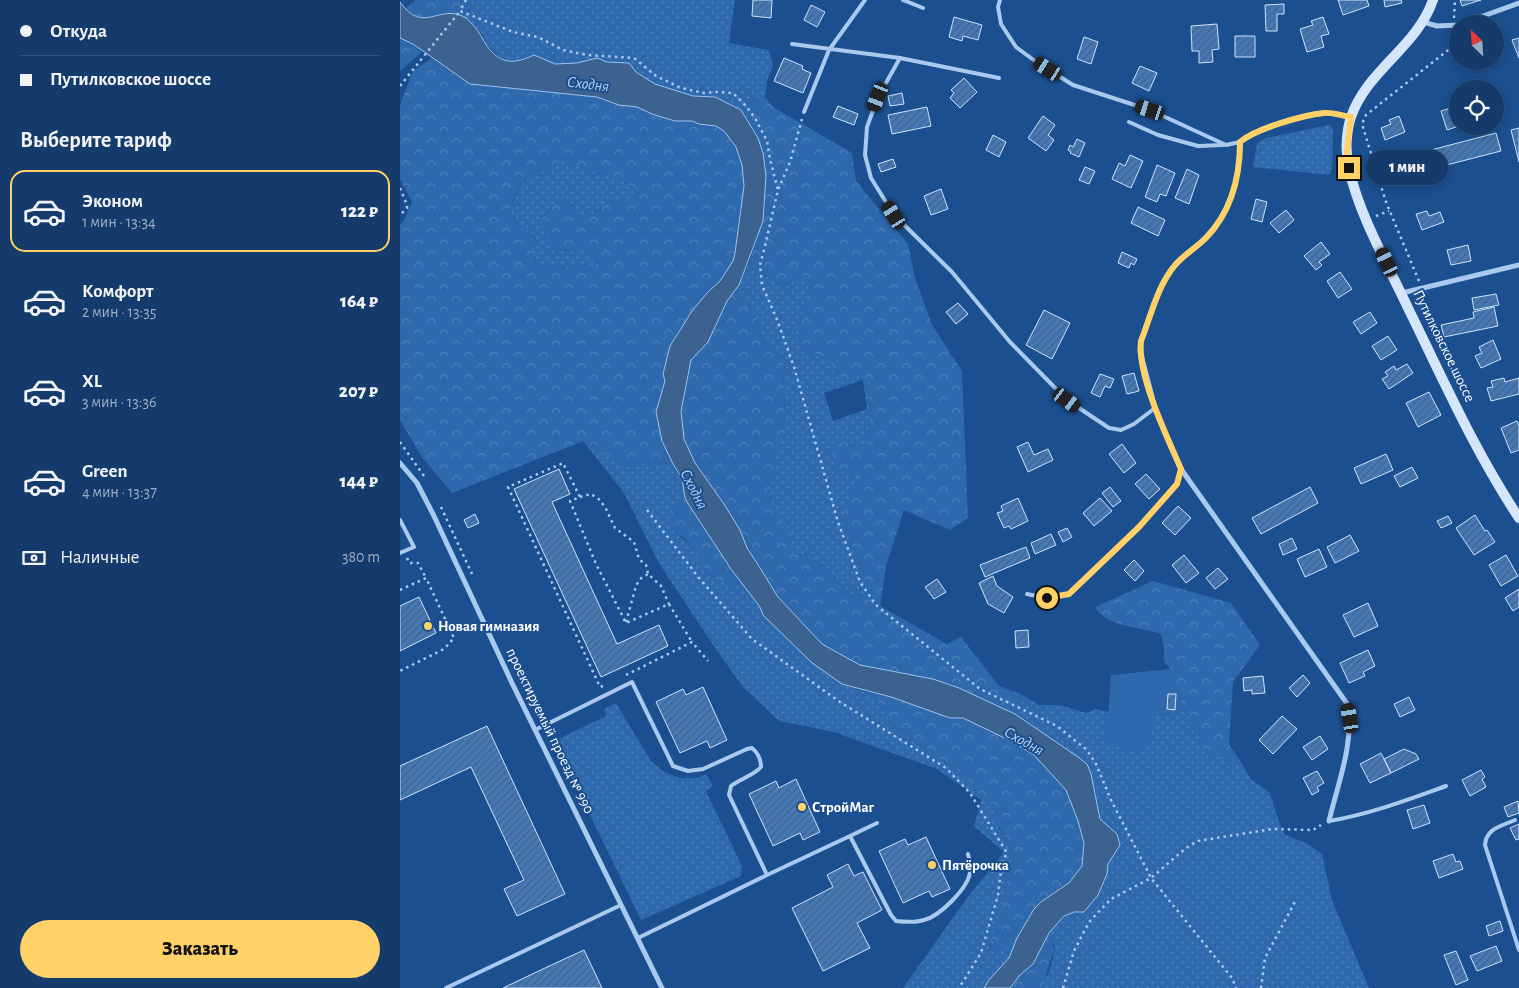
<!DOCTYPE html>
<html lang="ru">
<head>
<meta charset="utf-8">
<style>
  body { margin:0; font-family:"Alegreya Sans",sans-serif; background:#1d4271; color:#f1f3f6; height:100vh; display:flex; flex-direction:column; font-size:19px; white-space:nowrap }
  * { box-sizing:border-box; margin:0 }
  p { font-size:16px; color:#9dadc1 }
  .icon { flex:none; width:28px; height:28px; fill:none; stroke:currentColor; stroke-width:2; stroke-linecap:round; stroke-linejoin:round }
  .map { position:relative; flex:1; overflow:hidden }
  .details { display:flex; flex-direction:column; background:#143b6b; width:400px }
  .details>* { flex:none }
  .guide { display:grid; align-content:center; height:110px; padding:0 20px; background:#143b6b }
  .needle { width:32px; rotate:335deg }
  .fabs { position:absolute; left:1049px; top:15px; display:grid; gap:10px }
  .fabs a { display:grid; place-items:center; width:55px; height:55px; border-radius:50%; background:#143b6b; box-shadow:0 2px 12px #0003,0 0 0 1px #33557e; font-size:25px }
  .end { position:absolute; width:22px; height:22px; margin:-11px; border:6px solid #ffd166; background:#111; box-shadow:0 0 0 2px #111 }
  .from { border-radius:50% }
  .bubble { position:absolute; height:35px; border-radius:18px; background:#143b6b; box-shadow:0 2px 12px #0003,0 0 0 1px #33557e; font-size:16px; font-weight:800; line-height:35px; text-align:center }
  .car { position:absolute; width:15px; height:30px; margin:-15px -8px; border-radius:6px; box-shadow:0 0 4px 1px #0007; background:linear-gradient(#222 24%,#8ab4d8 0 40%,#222 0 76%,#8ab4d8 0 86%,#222 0) }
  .guide b { display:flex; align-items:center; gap:18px; height:48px; font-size:19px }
  .guide b+b { border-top:1px solid #33557e }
  .guide i { width:12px; height:12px; background:#f1f3f6 }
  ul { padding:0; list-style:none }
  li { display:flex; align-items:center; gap:15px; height:82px; margin:0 10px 8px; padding:0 10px; border:2px solid transparent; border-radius:15px }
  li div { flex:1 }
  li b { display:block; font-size:19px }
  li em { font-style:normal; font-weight:800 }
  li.current { border-color:#ffd166 }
  li>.icon { width:45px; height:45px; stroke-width:1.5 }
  h2 { padding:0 20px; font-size:22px; line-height:60px }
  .pay { display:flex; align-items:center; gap:12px; height:55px; padding:0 20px; font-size:19px }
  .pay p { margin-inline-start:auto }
  .cta { display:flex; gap:10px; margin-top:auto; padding:10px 20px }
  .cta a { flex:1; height:58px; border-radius:30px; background:#ffd166; color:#111; font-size:20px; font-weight:800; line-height:58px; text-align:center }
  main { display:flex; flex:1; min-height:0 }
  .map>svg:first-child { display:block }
</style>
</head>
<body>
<main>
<section class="details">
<div class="guide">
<b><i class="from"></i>Откуда</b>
<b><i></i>Путилковское шоссе</b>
</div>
<h2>Выберите тариф</h2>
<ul>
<li class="current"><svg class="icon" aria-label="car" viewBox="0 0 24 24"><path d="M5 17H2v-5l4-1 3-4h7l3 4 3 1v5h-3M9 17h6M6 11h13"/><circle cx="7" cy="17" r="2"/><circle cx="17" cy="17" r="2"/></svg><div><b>Эконом</b><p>1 мин · 13:34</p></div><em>122 ₽</em></li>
<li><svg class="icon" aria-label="car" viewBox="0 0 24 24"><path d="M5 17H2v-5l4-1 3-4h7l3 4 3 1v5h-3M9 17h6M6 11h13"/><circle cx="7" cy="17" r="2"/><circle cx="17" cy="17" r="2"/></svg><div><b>Комфорт</b><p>2 мин · 13:35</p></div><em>164 ₽</em></li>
<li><svg class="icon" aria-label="car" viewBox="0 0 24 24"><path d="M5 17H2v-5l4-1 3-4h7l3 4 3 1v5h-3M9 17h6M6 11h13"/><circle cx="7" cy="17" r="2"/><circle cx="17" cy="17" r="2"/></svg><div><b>XL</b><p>3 мин · 13:36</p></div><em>207 ₽</em></li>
<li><svg class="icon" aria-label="car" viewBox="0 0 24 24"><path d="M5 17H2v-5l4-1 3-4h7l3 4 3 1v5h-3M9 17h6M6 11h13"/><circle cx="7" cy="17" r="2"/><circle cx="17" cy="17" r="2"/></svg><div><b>Green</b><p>4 мин · 13:37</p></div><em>144 ₽</em></li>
</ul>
<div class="pay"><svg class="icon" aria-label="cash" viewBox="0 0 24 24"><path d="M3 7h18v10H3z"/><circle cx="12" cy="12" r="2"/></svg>Наличные<p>380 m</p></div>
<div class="cta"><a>Заказать</a></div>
</section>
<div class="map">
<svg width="1119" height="988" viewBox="0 0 1119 988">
  <defs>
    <pattern id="grass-dots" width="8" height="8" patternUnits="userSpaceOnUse" patternTransform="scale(1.25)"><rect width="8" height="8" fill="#2e69ad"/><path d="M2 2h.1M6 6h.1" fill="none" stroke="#4d80b9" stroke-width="1.8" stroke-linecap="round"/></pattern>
    <pattern id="forest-crowns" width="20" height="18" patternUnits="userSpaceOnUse" patternTransform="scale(1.25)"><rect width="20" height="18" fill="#2e69ad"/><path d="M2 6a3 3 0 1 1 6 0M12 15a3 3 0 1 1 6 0" fill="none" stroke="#4d80b9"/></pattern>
    <pattern id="building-hatch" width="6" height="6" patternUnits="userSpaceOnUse" patternTransform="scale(1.25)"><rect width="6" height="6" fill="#4478b7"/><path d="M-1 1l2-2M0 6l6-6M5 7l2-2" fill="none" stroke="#486282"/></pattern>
  </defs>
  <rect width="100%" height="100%" fill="#1b4f8f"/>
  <path fill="url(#grass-dots)" fill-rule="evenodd" d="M67,0H335L329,43L369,50L373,66L367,81L365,97L349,100L341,110L315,97L293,96L255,84L236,72L229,63L207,62L197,58L177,64H155L134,55L113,62L103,60L86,44L82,34L67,18L68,8Z
    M929,125L933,129L932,169L930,175L853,167L857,143L866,138Z
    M167,161L190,171L225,181L238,194L231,204L210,200L193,215L182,217L167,201L156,203L141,218L155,249L182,251L193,254L200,264L189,263L169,270L158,267H136L135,255L138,243L132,233L114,221L110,211C118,189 120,177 144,169C153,166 156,163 167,161Z
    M348,265L381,285L406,275C413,293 401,316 395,334L410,354L431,358L464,373L471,413L465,451L449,442L431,444L462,478L442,519L469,591L456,598L411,553L397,555L388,551L392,535L370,505L374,462L385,431L383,359L362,341L358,323L339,285ZM463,380L467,409L433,421L424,393Z
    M183,441L229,467L261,463L273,464L282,478L285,498L272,507L280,536L292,546L299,560L314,578L336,584L341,582L360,607L363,615L442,684L467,692L475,699L494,726L511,739L529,750L537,758L547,763L565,775L577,793L594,806L598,827L610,846L607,879L602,913L596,923L597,949H614C607,964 593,974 584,988H503L567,898L604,852L574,826L581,800L537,769L434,732L379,721L343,687L315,648L260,565L224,493Z
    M621,694L639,705H660L686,713L695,709L709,712L707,745L757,714L784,711L799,730L800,745L810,755L835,763L841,762L851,779L870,793L876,813L884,834L908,844L922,854L932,900L969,988H643L653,959L654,945L649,933C661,919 665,912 685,912L698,895L707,874L708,864L720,844L717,834L700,819L691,774L678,757L615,714L620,702Z
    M216,703L251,761L264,772L280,778H298L306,774L313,786L306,791L342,866L341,876L241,920L154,741L206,716L204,709Z"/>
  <path fill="url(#forest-crowns)" fill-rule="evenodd" d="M16,0H67L68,8L67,18L52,13L41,14L30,18L19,19L5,9Z
    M0,38L13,44L22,52L0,71Z
    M32,58L70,84L197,97L219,105L237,107L252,114L275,121H292L299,124L316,126L324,131L336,147L342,165L344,186L338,229V237L333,261L320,282L308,292L278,332L270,346L263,374L265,381L258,404L262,441L273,464L261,463L229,467L183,441L52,493L22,457L0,420V224L3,222L12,202L0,179V105L13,71ZM167,162L190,171L225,181L238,194L231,204L210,200L193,215L182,217L167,201L156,203L141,219L143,230L155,249L182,251L193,254L199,264L189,263L169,270L158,267H136L135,255L138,244L132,233L114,221L110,210C118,188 120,177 144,169C153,166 156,163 167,162Z
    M365,97L373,107L452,153L456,181L508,244L515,278L532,325L562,371L568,518L550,530L504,510L486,566L480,606L547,644L561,637L599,686L621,694L620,702L615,714L559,688L533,679L460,665L422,644L378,597L347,548L340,530L324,504L295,463L284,439L281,411L291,360L308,342L327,301L339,285L358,323L362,341L383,359L385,432L374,462L370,504L392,535L389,551L397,555L411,553L456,598L469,591L442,519L450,490L462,478L436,471L431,443L449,442L465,451L471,413L464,373L434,378L431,358L410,354L395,334C401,316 413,293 406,275L381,285L348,265L363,221L366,176L358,138L341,110L349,100Z
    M285,498L331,569L341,582C321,591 305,571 296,555C294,552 294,547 291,545C279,531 266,531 272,507Z
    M753,581L831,603L860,645L833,682L829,744L841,762L835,763L810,755L800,745L799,730L784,711L771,669L764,662V648L761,634C743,627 705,627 695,607Z
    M467,692L491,697L550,718H563L615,743L634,755L666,790L678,821L684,844L682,866L669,883L642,901L627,919L623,929L617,938L614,949H597L591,939L596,922L602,912L607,879L610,846L593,817L594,806L577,793L565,775L547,763L537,758L529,750L511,739L494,726L475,699Z
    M649,933C657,952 652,954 647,972C646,978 646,983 643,988H610L620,975L633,964Z"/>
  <path fill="#2e69ad" d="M771,669L784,711L757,714L745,751L706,745L711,675Z"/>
  <path fill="#3c6290" stroke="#9cc4f0" d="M0,2C24,36 39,2 66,18C69,20 72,24 74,26C80,32 82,39 87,46C101,65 115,64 134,55L155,64L177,63L197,58L207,62L229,63L236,72L255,84L293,96L315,97L341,110L358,138L363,153L366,176L363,221L339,285L327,301L308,342L291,360L281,411L284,439L295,463L324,504L340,530L347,548L357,563L378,597L422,644L460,665L533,679L559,688L615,714L678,757L687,764L691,774L700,819L717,834L720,845L708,864L707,874L698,895L684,912H674L664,916L649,933L633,964L620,975L610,988H584L589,980L609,958L617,938L634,909L642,901L669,883L682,866L684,843L678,821L666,790L634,755L615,743L563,718H550L491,697L442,684L411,662L363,615L360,607L331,569L289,505L285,498L282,478L273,464L262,441L256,412L265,381L263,374L270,346L292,311L308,292L320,281L333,261L335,253L344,186L342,165L336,147L324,131L316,126L299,124L292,121H275L252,114L237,107L219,105L197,97L70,84L13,44L0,38Z"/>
  <path fill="url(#building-hatch)" stroke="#cfe3fa" d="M353,0H372L371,18L352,16Z
    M938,0H967L969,6L943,15Z
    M984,0H1001L1002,3L985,7Z
    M1060,0H1081L1062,6Z
    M884,4V14H877V31H866L865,5Z
    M411,5L425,12L417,27L404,20Z
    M554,17L582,25L578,40L563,36L562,41L549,37Z
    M923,17L929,34L921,36L924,47L907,52L900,29L913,25L911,21Z
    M817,24L819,49L812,50L813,62L799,63V51H792L791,26Z
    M835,36H855V57H835Z
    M684,37L698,42L691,64L677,59Z
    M1119,38V58L1112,40Z
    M384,58L403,66L402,69L411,73L403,93L374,81Z
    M740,66L757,73L749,91L732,83Z
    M564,78L577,92L560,108L550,98L554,93L551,90Z
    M502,93L504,104L490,106L488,96Z
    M438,106L458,114L454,125L433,117Z
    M1058,106V126H1059L1047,130L1041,111Z
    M527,107L531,126L492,134L488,115Z
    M643,116L655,125L648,135L654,140L646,151L628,138Z
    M999,116L1005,132L985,140L981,128L991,124L989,120Z
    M1119,128V162L1111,130Z
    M1096,133L1101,151L1031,169L1027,151Z
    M593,135L606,142L599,157L586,150Z
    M677,139L685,143L679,157L670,153L671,152L668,150L670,145L673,147Z
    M730,155L743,161L731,188L712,179L719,163L725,166Z
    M493,159L496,167L481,172L478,164Z
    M757,165L775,173L766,196L760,194L757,202L745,197Z
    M685,167L695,171L689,184L679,180Z
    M787,169L799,175L789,204L775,198Z
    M541,189L548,209L531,215L524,196Z
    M856,199L867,202L862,222L851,219Z
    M738,207L765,220L758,236L731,223Z
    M886,210L894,220L879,233L870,223Z
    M1027,211L1029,216L1040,212L1044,222L1022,230L1016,214Z
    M921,242L930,254L919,262L922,265L916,270L904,256Z
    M1068,245L1071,261L1051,265L1047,250Z
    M722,252L737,259L734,265L731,263L729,268L718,263Z
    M940,272L952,289L938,298L927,281Z
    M1096,294L1099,305L1074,310L1072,298Z
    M558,303L568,314L556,324L546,312Z
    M1094,307L1098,326L1044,337L1041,325L1074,318L1073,312Z
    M644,310L670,323L652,359L626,345Z
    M970,312L977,323L961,334L953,322Z
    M988,336L997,350L981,360L972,346Z
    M1093,340L1101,359L1081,368L1075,356L1082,353L1079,347Z
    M1007,364L1013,373L989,389L982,379L988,376L985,372L994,366L996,370Z
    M734,373L739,391L727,394L722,376Z
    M700,374L714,379L710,388L705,386L700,397L691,393Z
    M1104,378L1105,382L1119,378V394L1091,401L1087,388L1093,387L1091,381Z
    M1029,392L1041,415L1018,427L1006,403Z
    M1117,421L1119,426V450L1111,453L1101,428Z
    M628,442L634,455L648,449L653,460L628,472L617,447Z
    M722,444L736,463L724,473L709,454Z
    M986,454L993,470L961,484L954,468Z
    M1012,467L1018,478L1000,487L994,476Z
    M159,469L170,494L152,502L217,644L259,625L268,646L201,677L114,489Z
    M746,474L760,489L749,499L735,484Z
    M710,487L721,501L713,507L702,493Z
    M910,487L918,503L861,534L852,518Z
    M618,498L628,521L611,529L609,526L604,528L597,513L603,511L601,506Z
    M700,498L712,511L694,526L683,513Z
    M778,506L791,518L775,535L762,523Z
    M75,514L79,523L68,528L64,520Z
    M1075,515L1085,531L1087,530L1095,542L1074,555L1056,528Z
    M1048,516L1052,523L1041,528L1037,521Z
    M667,528L672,537L663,542L658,532Z
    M651,534L656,545L635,554L631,543Z
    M950,535L959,551L935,563L927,547Z
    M892,538L897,549L883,555L879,544Z
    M626,547L630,558L585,577L580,565Z
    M919,549L927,567L905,577L897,559Z
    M784,555L799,573L786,583L772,565Z
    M1106,555L1118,576L1101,586L1089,565Z
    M734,560L744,571L735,581L724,570Z
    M818,568L828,579L815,589L806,578Z
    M593,576L597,586L613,597L604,613L588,604L579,583Z
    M537,579L546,592L534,599L525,587Z
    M1119,589V607L1113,611L1105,598Z
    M19,597L36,633L0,651V606Z
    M968,603L978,626L954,637L943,615Z
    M628,630L629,647L616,648L615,631Z
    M968,650L975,666L963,672L965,676L949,683L940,663Z
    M903,675L910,683L897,697L889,688Z
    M863,676L865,693L852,694V690L844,691L843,678Z
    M303,687L327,740L310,748L307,741L280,753L256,702L283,689L286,695Z
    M768,694H776L775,710L767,709Z
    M1009,697L1015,710L1000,717L994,704Z
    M882,716L897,729L873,754L859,740Z
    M87,726L165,894L117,916L104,889L124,880L71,767L0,800V766Z
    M920,736L928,749L912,760L903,747Z
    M1004,749L1016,754L1019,759L991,773L984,759Z
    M981,753L991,773L970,783L960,764Z
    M1081,770L1085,777L1082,779L1086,787L1070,796L1062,780Z
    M917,771L924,783L917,787L919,791L912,795L903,778Z
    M396,779L420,832L403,840L400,833L373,846L349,794L376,781L379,788Z
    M1118,801L1119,813L1108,817L1104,807Z
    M1024,805L1030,823L1013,829L1007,810Z
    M1119,824V839L1116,840L1110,828Z
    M526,837L550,889L532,897L529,891L503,903L479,851L505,839L508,845Z
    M1053,854L1056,862L1060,861L1063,869L1039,878L1033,861Z
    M448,864L454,876L463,872L482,910L457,923L470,948L423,971L392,908L433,887L427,875Z
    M1100,921L1103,931L1089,936L1086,926Z
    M1096,946L1102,961L1077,971L1070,956Z
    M184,950L202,988H103L145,968Z
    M1056,951L1068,980L1056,985L1044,955Z"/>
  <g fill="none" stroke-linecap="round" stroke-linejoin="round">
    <path stroke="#a9c9ee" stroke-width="2.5" stroke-dasharray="2.5 4" stroke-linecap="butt" d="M66,0L60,11L113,32L138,37L163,50L187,55L234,58L256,76L281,88L304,93L316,92L333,93L346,106L355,118L367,141L370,159L378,190
      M1054,18L1055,0
      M0,86L60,11
      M402,119L390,162L378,190L365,246L360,265L362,285L378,322L394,367L438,522L460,582L476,605L580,689L657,726L687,750L696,764L711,800L751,878L832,978L836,988
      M0,188L7,205V208L0,215
      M976,216L989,211
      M1019,281L986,202L962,124L966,115L1052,47L1053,33
      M1024,295L1023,305L1026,315L1063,393
      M0,442L24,476
      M180,497L191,494L200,500L206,509L215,528L234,542L239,559L246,565L248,574L261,586L269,604
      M41,507L72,574
      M247,510L299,578L352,639L440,702L546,768L570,793L607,853L602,862L598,895L581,953L559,988
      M7,558L9,563H18L26,578
      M0,590L26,578L54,638L44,649L0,671
      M226,622L236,586L240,579L248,574
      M226,675L292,642L308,661
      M203,686L200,687L108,487L163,463L180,497L170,501L196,564L226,623L269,604L292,642
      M663,988L674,951L689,922L711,899L751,878L786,848L798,841L822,837L873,829L913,830L921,825
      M861,988L865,958L896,900"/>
    <path stroke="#a9c9ee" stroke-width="4" d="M503,0L523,8
      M600,0L598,7L601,24L616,47L635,61L673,85L750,110L826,145L840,142
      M392,44L500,58L599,78
      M500,58L478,97L467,127L465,155L471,178L494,215L552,272L610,342L667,400L709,428L721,430L734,424L755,408
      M404,112L429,50L465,0
      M729,122L758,135L798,146L823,145
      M0,520L14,547L0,553
      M627,594L647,598L669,594L739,527L777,484L781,469
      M135,730L232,682L273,766L288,771L303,769L347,749L352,748C358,753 361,759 361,767C354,775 340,779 331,786L329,795L367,875L238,938
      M1115,820C1102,826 1086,828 1085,845L1119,950
      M929,821C970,814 1007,800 1046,786
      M450,836L477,823
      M367,875L450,836L491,915L496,921C505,922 515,923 524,920C540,916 567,889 570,873C572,867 569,859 568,854
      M46,988L221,905"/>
    <path stroke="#a9c9ee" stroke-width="5" d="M1023,22L1037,26L1058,25
      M1061,24L1119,3
      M1002,293L1119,265
      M0,463L17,483L33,514L112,683L262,988
      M929,821C938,783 954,744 948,705L781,469L755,408L740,351L741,341C750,316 758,284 776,264C785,254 797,247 805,238C831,212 840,178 840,142C855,129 903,115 924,113C932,112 942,116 951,117"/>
    <path stroke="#d6e6fa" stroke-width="10" d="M1033,0C1017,47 967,70 951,117C946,132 945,153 949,169C960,217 987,263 1008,308C1043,379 1075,452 1119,518"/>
  </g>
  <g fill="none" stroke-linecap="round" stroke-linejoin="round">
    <path stroke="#ffd166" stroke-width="6" d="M647,598L669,594L739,527L777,484L781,469C767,437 737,375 741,341C751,316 758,284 776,264C785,254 797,247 806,238C831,212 840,178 840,142C855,129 903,115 924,113C932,112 943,116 951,117L947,151L949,168"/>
  </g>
  <g fill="#ffd166" stroke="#1b4f8f" stroke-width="2">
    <circle cx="28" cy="626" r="5"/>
    <circle cx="402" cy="807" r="5"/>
    <circle cx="532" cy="865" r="5"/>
  </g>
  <g text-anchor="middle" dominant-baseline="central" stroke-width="4" stroke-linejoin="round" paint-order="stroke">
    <g font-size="15" fill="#fff" stroke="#1b4f8f">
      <text transform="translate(1044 346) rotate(64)">Путилковское шоссе</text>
      <text transform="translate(150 731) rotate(64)">проектируемый проезд № 990</text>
    </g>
    <g font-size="15" font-weight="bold" fill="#fff" stroke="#1b4f8f" text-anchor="start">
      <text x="38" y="626">Новая гимназия</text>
      <text x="412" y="807">СтройМаг</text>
      <text x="542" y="865">Пятёрочка</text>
    </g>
    <g font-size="16" font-style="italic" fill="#b5d3f5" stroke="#1b4f8f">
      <text transform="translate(188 84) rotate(7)">Сходня</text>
      <text transform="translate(294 489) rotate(63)">Сходня</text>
      <text transform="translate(624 741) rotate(29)">Сходня</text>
    </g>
  </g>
</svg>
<div class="fabs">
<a><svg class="needle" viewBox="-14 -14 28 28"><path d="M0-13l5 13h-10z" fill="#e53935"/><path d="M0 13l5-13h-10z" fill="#9dadc1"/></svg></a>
<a><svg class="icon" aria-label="locate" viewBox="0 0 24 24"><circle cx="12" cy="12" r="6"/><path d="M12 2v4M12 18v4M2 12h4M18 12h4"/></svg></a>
</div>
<i class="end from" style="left:647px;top:598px"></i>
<i class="end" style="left:949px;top:168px"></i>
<div class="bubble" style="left:966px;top:150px;width:82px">1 мин</div>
<i class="car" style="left:648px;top:69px;rotate:302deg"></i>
<i class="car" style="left:478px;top:97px;rotate:201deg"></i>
<i class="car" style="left:750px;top:110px;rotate:288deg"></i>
<i class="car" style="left:494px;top:215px;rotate:328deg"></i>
<i class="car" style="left:987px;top:262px;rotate:335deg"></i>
<i class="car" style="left:667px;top:400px;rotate:126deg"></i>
<i class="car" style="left:950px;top:718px;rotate:351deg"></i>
</div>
</main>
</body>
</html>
